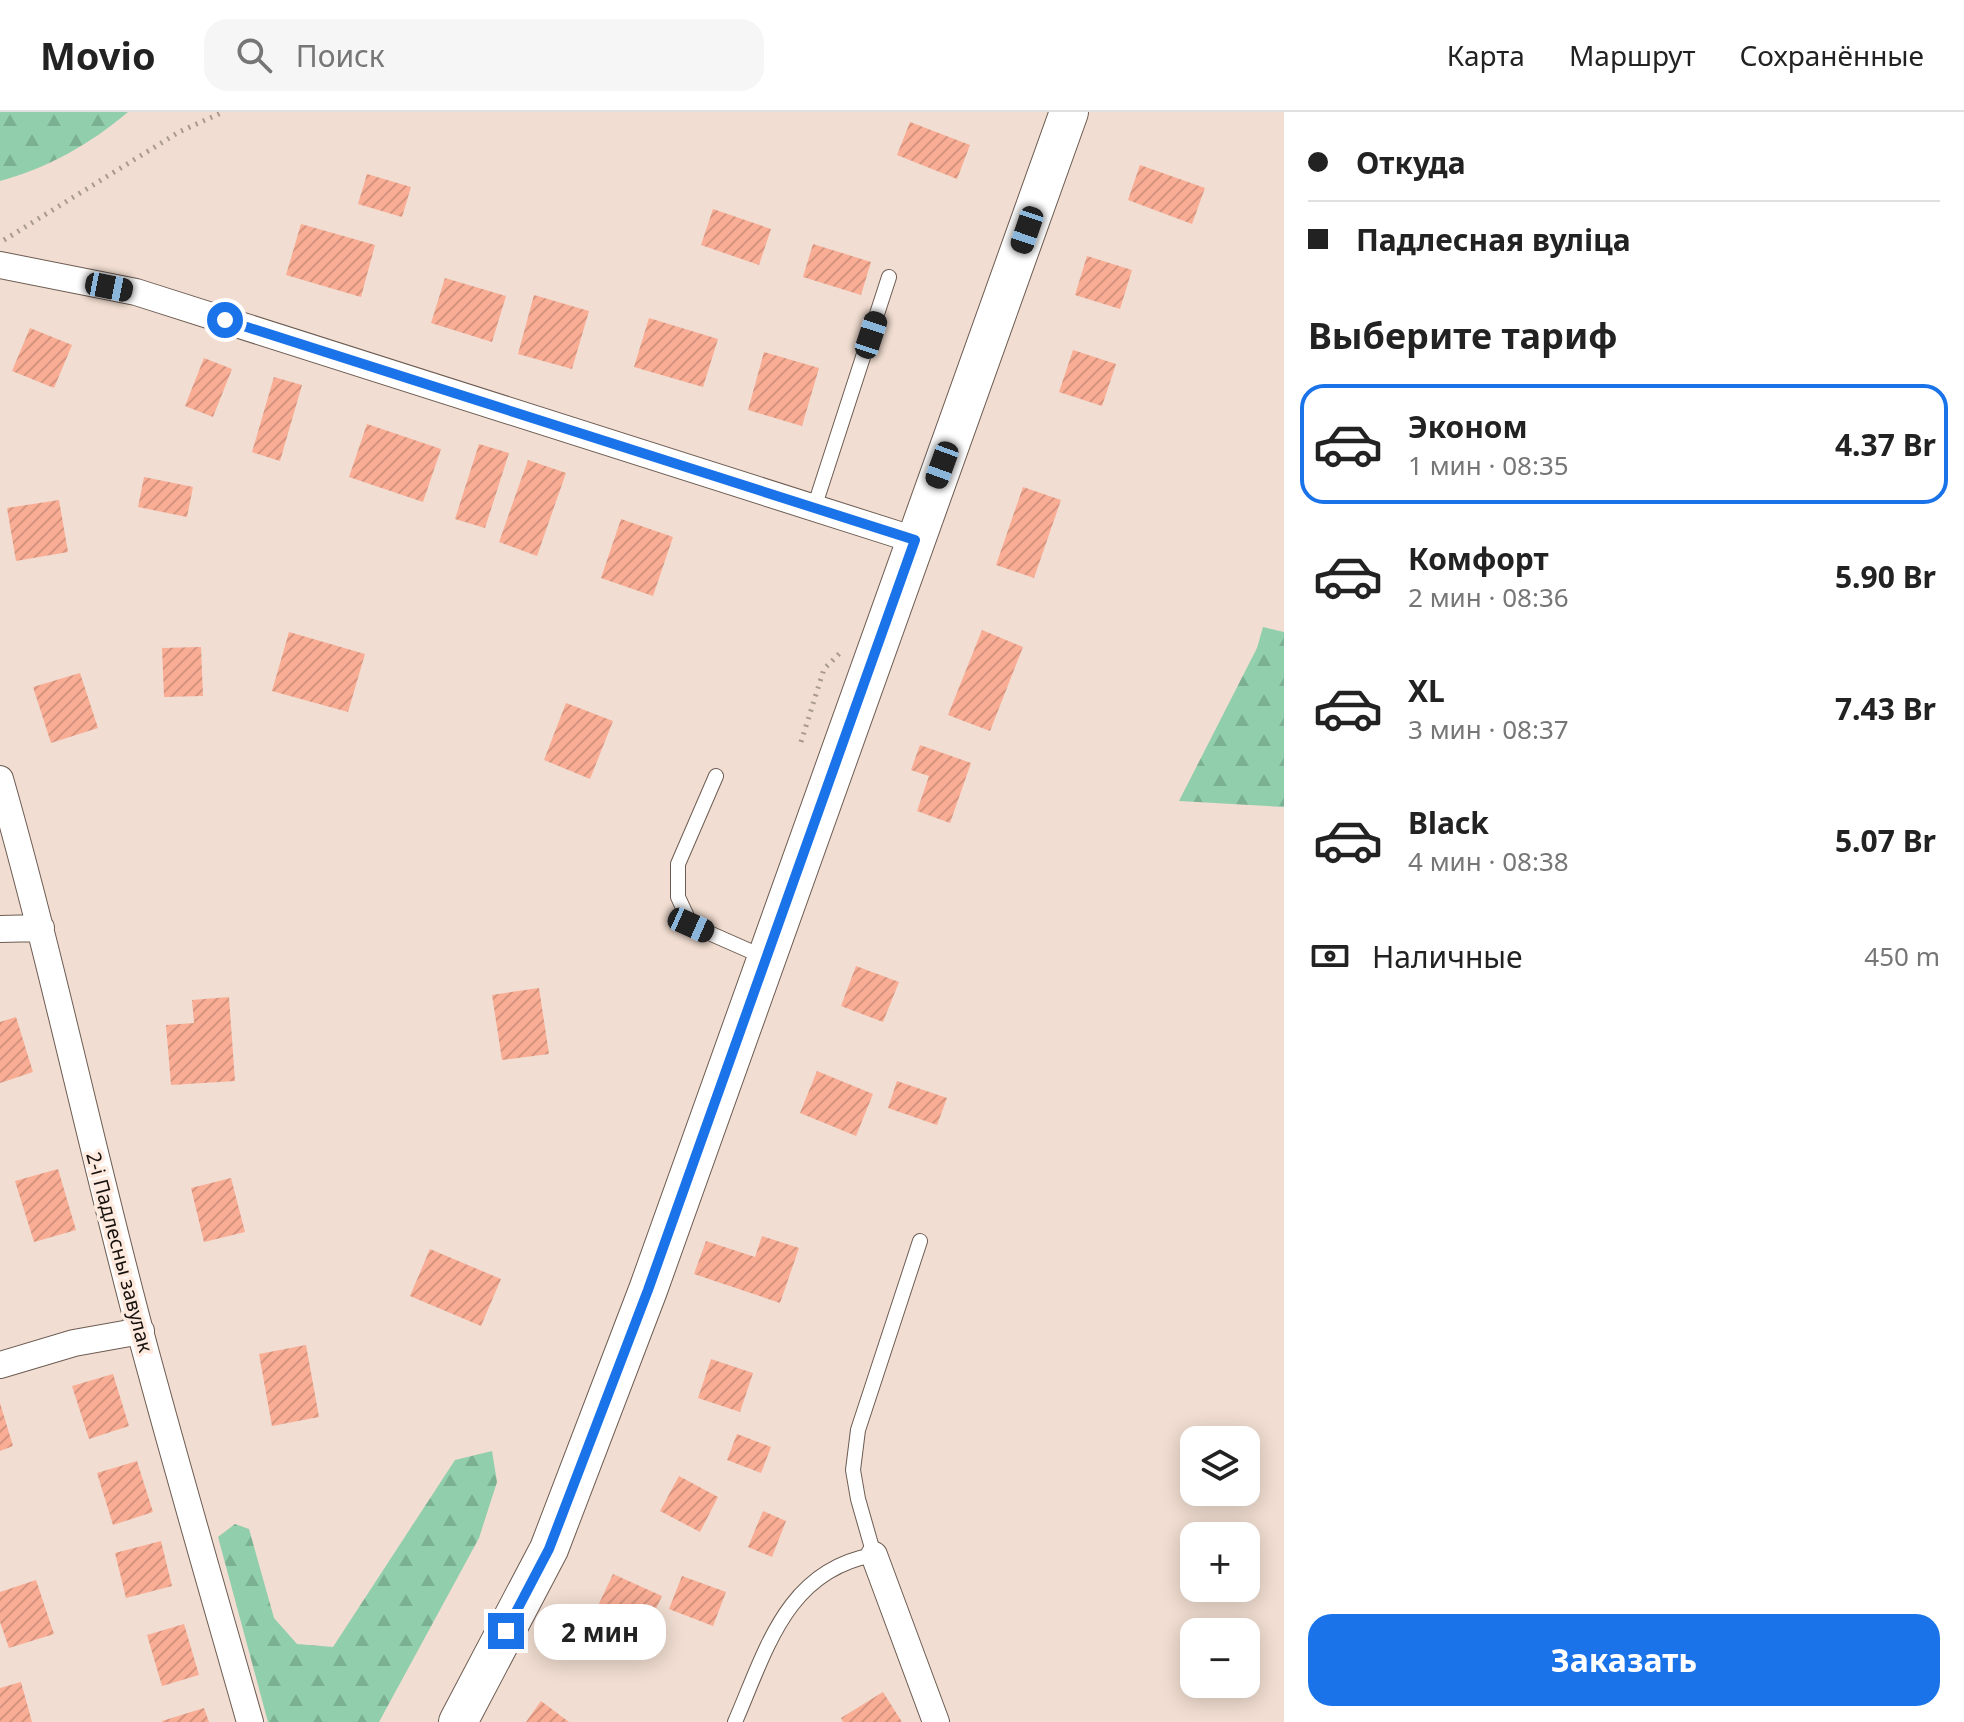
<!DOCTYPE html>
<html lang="ru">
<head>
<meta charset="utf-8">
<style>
  body { margin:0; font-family:"Noto Sans",sans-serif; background:#f6f6f6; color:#222; height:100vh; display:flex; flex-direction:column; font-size:30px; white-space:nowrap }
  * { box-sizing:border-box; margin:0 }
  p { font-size:26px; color:#767676 }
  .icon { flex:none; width:44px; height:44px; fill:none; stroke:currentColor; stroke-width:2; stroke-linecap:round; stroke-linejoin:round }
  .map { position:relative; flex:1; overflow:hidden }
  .panel { display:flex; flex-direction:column; background:#fff; width:680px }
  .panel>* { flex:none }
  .banner { display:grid; align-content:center; height:176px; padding:0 24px; background:#fff }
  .controls { position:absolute; left:1180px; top:1314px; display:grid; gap:16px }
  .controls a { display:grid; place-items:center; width:80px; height:80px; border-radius:16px; background:#fff; box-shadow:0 4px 20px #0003; font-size:40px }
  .end { position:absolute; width:36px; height:36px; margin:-18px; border:10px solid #1a73e8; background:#fff; box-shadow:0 0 0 4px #fff }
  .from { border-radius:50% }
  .bubble { position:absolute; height:56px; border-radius:24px; background:#fff; box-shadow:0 4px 20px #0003; font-size:26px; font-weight:700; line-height:56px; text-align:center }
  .car { position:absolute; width:24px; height:48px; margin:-24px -12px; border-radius:10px; box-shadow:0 0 6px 2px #0007; background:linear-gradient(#222 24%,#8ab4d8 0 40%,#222 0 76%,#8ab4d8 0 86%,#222 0) }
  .banner b { display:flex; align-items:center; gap:28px; height:76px; font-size:30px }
  .banner b+b { border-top:2px solid #e0e0e0 }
  .banner i { width:20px; height:20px; background:#222 }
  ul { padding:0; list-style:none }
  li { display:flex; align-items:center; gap:24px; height:120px; margin:0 16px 12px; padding:0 8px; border:4px solid transparent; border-radius:24px }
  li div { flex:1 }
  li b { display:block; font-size:30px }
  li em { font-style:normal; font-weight:700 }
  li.active { border-color:#1a73e8 }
  li>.icon { width:72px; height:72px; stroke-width:1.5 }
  h2 { padding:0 24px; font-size:36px; line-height:96px }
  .pay { display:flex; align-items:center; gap:20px; height:88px; padding:0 24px; font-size:30px }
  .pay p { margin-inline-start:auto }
  .button { display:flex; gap:16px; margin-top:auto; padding:16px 24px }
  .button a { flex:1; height:92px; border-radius:24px; background:#1a73e8; color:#fff; font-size:32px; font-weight:700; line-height:92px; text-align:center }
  header { display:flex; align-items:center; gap:48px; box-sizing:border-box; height:112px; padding:0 40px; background:#fff; border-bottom:2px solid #e0e0e0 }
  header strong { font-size:38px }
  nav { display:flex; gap:44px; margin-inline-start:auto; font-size:28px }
  .search { width:560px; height:72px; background:#f6f6f6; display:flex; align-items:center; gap:20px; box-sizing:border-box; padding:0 28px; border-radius:24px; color:#767676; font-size:30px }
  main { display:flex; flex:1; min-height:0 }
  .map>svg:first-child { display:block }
</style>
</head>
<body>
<header>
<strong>Movio</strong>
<div class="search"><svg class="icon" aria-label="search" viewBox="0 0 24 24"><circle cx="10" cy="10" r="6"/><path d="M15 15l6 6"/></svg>Поиск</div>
<nav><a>Карта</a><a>Маршрут</a><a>Сохранённые</a></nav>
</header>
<main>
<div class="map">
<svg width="1284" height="1610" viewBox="0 0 1284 1610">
  <defs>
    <pattern id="forest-firs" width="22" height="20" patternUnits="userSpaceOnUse" patternTransform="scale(2)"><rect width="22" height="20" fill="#91ceac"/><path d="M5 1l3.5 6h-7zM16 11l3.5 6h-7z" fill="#7cb093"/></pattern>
    <pattern id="building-hatch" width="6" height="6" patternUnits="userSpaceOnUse" patternTransform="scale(2)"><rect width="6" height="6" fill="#f9ad95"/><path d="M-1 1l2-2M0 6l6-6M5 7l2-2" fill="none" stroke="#d5947f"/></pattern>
  </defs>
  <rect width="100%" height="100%" fill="#f1ddd1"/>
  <path fill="url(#forest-firs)" d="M0,0H128C92,31 46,57 0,69Z
    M1263,515L1284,520V695L1179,689L1257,536Z
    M492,1339L497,1370L479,1426L379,1610H268L218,1425L235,1412L249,1417L274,1506L297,1532L333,1535L455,1348Z"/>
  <path fill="url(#building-hatch)" d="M910,10L970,33L957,67L897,43Z
    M1140,53L1205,76L1192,112L1128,88Z
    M367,62L411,75L402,105L358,92Z
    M713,97L771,117L759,153L701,133Z
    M301,112L375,133L361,185L286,163Z
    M813,132L871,150L861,183L803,165Z
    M1087,144L1132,158L1120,197L1075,183Z
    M445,166L506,184L492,230L431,211Z
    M534,183L589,199L572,257L518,242Z
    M649,206L718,227L703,275L634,255Z
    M30,216L72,233L54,276L12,259Z
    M1073,238L1116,252L1102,294L1059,280Z
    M764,240L819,256L802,314L748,298Z
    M204,246L232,257L213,305L185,294Z
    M274,265L302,273L280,349L252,340Z
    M367,312L441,337L423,390L349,365Z
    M479,332L509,341L485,416L455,407Z
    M528,348L566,361L537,444L499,430Z
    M144,365L193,375L187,405L138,395Z
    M1023,375L1061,388L1034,466L996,453Z
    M59,388L68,440L16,449L7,396Z
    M621,407L673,425L653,484L601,466Z
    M982,518L1023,535L990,619L948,603Z
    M289,520L365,542L348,600L272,579Z
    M201,535L203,584L164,585L162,536Z
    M80,561L98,616L51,631L33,575Z
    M566,591L613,609L590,667L544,648Z
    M920,633L971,651L950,711L917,699L929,664L911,658Z
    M856,854L899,870L883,910L841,894Z
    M539,876L549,942L502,948L492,883Z
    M229,885L235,969L171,973L166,913L194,911L192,888Z
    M16,905L33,960L0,971V910Z
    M817,959L873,982L856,1024L800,1001Z
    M897,969L947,986L937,1013L888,996Z
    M58,1057L76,1118L34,1130L15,1069Z
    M231,1066L245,1120L204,1130L191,1076Z
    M762,1124L799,1136L780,1191L694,1162L706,1129L755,1145Z
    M430,1137L501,1167L481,1214L410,1184Z
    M306,1233L319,1305L272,1314L259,1242Z
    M711,1247L753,1261L740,1300L698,1286Z
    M113,1262L129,1314L89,1327L72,1274Z
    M0,1291L13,1334L0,1339Z
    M737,1322L771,1335L761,1361L727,1348Z
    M137,1349L153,1400L113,1413L97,1361Z
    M679,1364L718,1385L700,1420L660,1399Z
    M763,1399L786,1409L772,1445L748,1435Z
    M161,1429L172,1474L126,1486L115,1441Z
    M613,1462L662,1484L635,1540L587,1517Z
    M682,1464L726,1480L713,1514L669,1497Z
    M36,1468L54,1522L9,1536L0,1510V1480Z
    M184,1512L199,1563L162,1574L147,1523Z
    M21,1570L32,1610H0V1576Z
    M883,1580L902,1610H843L841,1606Z
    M541,1589L569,1610H526Z
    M204,1596L209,1610H162V1609Z"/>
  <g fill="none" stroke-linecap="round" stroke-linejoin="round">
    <defs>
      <path id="lane" d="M814,396L889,165
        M716,664L678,752V785L691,813L766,846
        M735,1610C766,1539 786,1458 874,1443L858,1387L853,1358L858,1318L920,1129"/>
      <path id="street" d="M0,153L136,180L915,428
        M0,667C52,849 91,1035 140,1219C175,1350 213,1480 250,1610
        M0,817L41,816
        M0,1253L74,1231L141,1219
        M874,1443L936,1610"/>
      <path id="secondary" d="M458,1610L549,1437L648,1178L1069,0"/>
    </defs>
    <use href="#lane" stroke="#6d5c52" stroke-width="16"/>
    <use href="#street" stroke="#6d5c52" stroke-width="28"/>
    <use href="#secondary" stroke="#6d5c52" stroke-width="40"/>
    <path stroke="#a99a90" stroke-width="5" stroke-dasharray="2 6" stroke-linecap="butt" d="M4,128L179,20L223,0
      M801,630L824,557L840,541"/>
    <use href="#lane" stroke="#fff" stroke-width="14"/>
    <use href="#street" stroke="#fff" stroke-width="26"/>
    <use href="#secondary" stroke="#fff" stroke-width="38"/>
  </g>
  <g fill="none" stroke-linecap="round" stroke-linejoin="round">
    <path stroke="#1a73e8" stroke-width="10" d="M225,208L915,428L648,1178L549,1437L506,1519"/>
  </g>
  <g text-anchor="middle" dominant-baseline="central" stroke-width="7" stroke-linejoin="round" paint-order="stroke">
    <g font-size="20" fill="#18120e" stroke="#feeade">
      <text transform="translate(120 1140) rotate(75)">2-і Падлесны завулак</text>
    </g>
  </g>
</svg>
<div class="controls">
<a><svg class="icon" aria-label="layers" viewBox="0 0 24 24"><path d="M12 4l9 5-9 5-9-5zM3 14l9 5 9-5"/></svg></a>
<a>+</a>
<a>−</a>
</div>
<i class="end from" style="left:225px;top:208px"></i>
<i class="end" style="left:506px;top:1519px"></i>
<div class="bubble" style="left:534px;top:1492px;width:132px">2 мин</div>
<i class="car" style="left:1027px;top:118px;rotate:199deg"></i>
<i class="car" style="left:109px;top:175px;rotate:101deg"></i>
<i class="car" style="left:871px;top:223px;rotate:18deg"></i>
<i class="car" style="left:942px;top:353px;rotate:200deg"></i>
<i class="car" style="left:691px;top:813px;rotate:114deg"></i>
</div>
<section class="panel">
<div class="banner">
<b><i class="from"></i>Откуда</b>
<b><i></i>Падлесная вуліца</b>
</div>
<h2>Выберите тариф</h2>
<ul>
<li class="active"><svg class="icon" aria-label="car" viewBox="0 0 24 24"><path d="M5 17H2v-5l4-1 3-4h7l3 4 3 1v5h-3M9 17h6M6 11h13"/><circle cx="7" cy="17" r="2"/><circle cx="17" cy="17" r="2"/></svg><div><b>Эконом</b><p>1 мин · 08:35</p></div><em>4.37 Br</em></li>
<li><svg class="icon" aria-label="car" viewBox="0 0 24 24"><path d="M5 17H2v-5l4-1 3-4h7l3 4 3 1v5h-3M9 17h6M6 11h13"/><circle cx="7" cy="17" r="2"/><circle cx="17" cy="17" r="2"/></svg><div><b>Комфорт</b><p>2 мин · 08:36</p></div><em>5.90 Br</em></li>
<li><svg class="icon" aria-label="car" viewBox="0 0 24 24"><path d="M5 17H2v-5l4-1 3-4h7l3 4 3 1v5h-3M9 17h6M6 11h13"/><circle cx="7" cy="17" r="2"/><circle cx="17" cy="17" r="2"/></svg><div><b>XL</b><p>3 мин · 08:37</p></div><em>7.43 Br</em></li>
<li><svg class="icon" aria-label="car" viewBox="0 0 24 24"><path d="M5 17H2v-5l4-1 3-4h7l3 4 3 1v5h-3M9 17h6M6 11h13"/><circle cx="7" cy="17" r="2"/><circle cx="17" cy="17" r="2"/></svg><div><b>Black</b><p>4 мин · 08:38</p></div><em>5.07 Br</em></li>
</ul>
<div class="pay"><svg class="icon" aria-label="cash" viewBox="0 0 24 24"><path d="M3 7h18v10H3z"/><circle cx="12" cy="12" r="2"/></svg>Наличные<p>450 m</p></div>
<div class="button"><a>Заказать</a></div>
</section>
</main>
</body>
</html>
